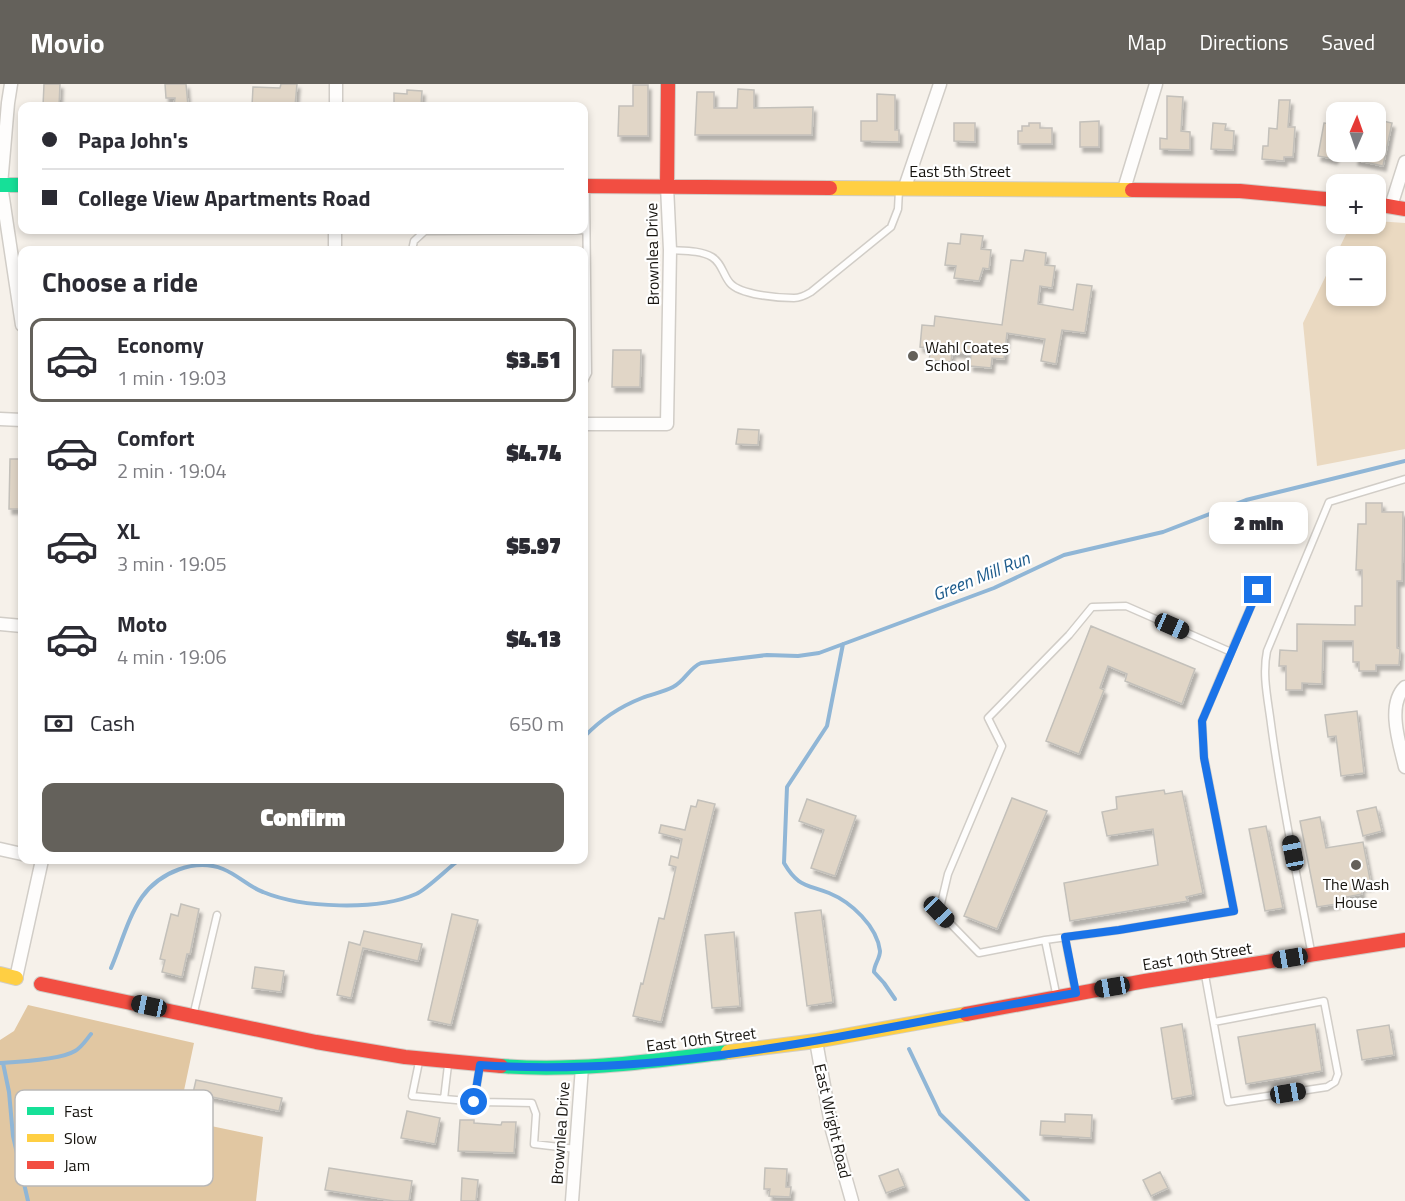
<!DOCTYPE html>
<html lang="en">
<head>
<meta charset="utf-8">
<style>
  body { margin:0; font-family:"Titillium Web",sans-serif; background:#f2f2f3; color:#2b2b33; height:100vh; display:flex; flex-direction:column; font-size:22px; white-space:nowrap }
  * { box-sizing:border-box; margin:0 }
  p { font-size:20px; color:#7c7c81 }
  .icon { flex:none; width:33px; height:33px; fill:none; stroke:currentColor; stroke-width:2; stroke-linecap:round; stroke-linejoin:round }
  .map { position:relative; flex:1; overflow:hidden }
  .panel { position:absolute; left:18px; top:162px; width:570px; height:618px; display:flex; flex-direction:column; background:#fff; border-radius:12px; box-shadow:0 3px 9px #0003 }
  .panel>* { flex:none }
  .top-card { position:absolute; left:18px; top:18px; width:570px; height:132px; border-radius:12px; box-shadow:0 3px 9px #0003; display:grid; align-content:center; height:132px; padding:0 24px; background:#fff }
  .needle { width:39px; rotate:2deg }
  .fabs { position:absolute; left:1326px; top:18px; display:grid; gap:12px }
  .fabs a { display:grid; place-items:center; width:60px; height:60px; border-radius:12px; background:#fff; box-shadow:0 3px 9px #0003; font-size:30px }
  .end { position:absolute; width:27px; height:27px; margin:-14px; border:8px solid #1a73e8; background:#fff; box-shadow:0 0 0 3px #fff }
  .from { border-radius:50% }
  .bubble { position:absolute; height:42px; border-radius:12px; background:#fff; box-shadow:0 3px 9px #0003; font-size:20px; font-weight:800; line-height:42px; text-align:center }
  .car { position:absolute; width:18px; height:36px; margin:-18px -9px; border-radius:8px; box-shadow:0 0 4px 2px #0007; background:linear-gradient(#222 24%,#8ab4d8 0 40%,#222 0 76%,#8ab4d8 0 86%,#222 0) }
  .top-card b { display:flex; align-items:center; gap:21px; height:57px; font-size:22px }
  .top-card b+b { border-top:2px solid #e1e1e2 }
  .top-card i { width:15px; height:15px; background:#2b2b33 }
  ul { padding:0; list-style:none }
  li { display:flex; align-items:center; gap:18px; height:84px; margin:0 12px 9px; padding:0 12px; border:3px solid transparent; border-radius:12px }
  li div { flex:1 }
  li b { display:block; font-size:22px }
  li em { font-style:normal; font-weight:800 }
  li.selected { border-color:#64615b }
  li>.icon { width:54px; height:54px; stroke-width:1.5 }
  h2 { padding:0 24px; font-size:27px; line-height:72px }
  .pay { display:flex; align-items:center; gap:15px; height:66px; padding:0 24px; font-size:22px }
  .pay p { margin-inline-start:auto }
  .button { display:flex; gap:12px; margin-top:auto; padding:12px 24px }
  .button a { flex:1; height:69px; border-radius:12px; background:#64615b; color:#fff; font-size:24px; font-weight:800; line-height:69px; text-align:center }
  header { display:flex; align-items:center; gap:36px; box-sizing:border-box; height:84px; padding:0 30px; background:#64615b; color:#fff }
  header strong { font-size:28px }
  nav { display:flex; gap:33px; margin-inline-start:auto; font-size:21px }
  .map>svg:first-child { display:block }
</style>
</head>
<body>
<header>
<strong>Movio</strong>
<nav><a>Map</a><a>Directions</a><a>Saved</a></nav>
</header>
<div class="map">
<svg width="1405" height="1117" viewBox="0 0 1405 1117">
  <defs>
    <filter id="shadow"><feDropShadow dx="3" dy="5" stdDeviation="1.5" flood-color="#0004"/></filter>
  </defs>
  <rect width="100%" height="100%" fill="#f6f1ea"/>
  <path fill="#ead9c1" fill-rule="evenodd" d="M1376,137L1405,139V365L1317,382L1303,239L1351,140H1376ZM1336,172H1376V212H1336Z"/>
  <path fill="#e1c7a2" d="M28,921L194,959L178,1035L263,1053L256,1117H0V956L14,947Z"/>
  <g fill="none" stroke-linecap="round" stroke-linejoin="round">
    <path stroke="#90b6d6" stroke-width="4" d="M843,560L827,642L787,703L784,779C798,803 806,800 829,809C851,818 877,842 880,867C880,875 874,880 874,888L884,899L895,915
      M584,653C601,635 619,623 642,614C652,610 664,608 673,603C685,597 689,584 701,579L767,571L798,572L819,569L994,504L1064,471L1163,448L1246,416L1405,377
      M111,884C121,861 128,833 142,813C160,788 195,774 223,785C238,791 249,803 263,808C302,824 377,827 416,810C426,806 448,784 459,776
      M909,965L940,1030L1028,1117
      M0,979C19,978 60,976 75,967C82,963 86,956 91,950
      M3,979L9,1008L13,1052L28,1117"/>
  </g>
  <path fill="#e1d6c7" stroke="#c3c0ba" stroke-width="1.5" filter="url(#shadow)" d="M44,0H60L59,22H43Z
    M165,0H186L188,22H174L175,14H166Z
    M281,0H297L295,22H252L253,3L280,4Z
    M633,1H648V52H618L619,22H633Z
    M738,5L754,6V24L813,23L812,51H695L697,8H714V24H737Z
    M407,6L422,7L421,22H394V9L407,10Z
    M877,10L895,11V46H899V58L861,57V37H877Z
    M1167,12L1183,13L1181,47L1190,48V66L1160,65V54L1167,55Z
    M1279,16H1290L1288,43H1295L1293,73H1284V77L1262,75L1263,62H1268L1269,44L1277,45Z
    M1378,36L1392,39L1383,82L1355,76L1357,68H1376Z
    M1099,37V63H1080V38Z
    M954,39H975V58L954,57Z
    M1029,39H1040V44H1052V60H1018V47H1022V42H1029Z
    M1213,39L1226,40L1225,46L1234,47L1233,66L1211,65Z
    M1324,39L1336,41V71L1334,75L1318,72Z
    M961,150L983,152L981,165L991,166L989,185L983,184L979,197L954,194L956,182L945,181L948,159L960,160Z
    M1025,166L1046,169L1045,181L1055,182L1052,204L1040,202L1038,220L1073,226L1077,200L1092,202L1085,249L1062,246L1056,280L1041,277L1045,255L1007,249L1004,275L992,274L991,284L970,282L971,270L952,268L951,278L929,276L931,264L920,263L922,241L934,242L935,232L1002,241L1011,176L1023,177Z
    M613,266H641L640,303H612Z
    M738,345L759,346L758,361L736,360Z
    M10,375H22V425H9Z
    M1366,419H1382V428H1403L1402,497H1397V564L1400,565L1399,581H1376V587H1359V578H1353V557H1323L1322,600L1302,599V606H1286V582H1279L1280,566L1297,567V540L1355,541V522H1362V486H1356L1358,440H1366Z
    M1091,542L1195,585L1182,620L1125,597L1127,590L1108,582L1100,604L1104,606L1079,670L1046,657Z
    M1357,627L1364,689L1341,692L1336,652L1328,653L1325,631Z
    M1164,706L1165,710L1182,707L1203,809L1186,813L1188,817L1070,837L1064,799L1158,781L1153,745L1107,752L1102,728L1117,725L1116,713Z
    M1012,714L1047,727L997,845L964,832Z
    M807,715L856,732L835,792L811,784L824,746L799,737Z
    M698,716L715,720L661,938L633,932L641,899L643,900L659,834L664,835L669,814L676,783L669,781L671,772L678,774L682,755L659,749L661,741L685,746L691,722L696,723Z
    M1376,723L1382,747L1363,752L1357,727Z
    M1320,733L1326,764L1363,758L1371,801L1361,803L1362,810L1336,815L1337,820L1317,823L1300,737Z
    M1266,742L1283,824L1265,827L1249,745Z
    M181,820L199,825L190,870H187L182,893L162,888L165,876L160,875L171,830L178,832Z
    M821,826L833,918L807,922L795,829Z
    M452,830L478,836L451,941L428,936Z
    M364,847L422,860L418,877L363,864L351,914L337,911L349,858L360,861Z
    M734,848L740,922L712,924L705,851Z
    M255,883L284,887L281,908L252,904Z
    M1182,940L1193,1011L1172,1015L1161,944Z
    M1315,940L1322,987L1246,1000L1238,953Z
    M1389,941L1394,971L1362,976L1357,946Z
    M196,996L282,1014L279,1027L193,1009Z
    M407,1027L440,1034L435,1060L401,1054Z
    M1065,1030L1092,1031L1091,1054L1040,1051L1041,1037L1065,1038Z
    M460,1036H474V1039L501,1041L502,1038H516L514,1069L458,1067Z
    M329,1084L412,1097L409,1117H394L325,1106Z
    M765,1084L787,1085L786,1103H791L790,1113L769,1112L770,1105H764Z
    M898,1085L905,1102L886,1109L879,1092Z
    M1160,1088L1168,1104L1151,1112L1143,1096Z
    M462,1094L478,1096L476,1117H461Z"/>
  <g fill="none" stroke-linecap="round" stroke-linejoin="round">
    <defs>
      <path id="lane" d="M426,147L586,146
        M412,166L414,157L426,146
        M670,166C683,167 700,166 712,173C722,179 723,191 730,199C740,211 779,214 794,214C800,214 806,211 811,208L891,143L898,125L899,106
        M584,297L588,289L586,103
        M1065,853L1075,906
        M1045,856L1119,846L1234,827L1204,673L1202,637L1231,568
        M1311,867C1297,792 1281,716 1271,640C1268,616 1262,591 1267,567L1329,418L1405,395
        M1205,891L1228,1018L1327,1003L1335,998L1338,990L1324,917L1214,938
        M1056,909L1045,856L979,869L939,828L948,790L1002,662L988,634L1069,551L1092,523L1126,522L1231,568L1258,506
        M194,928L217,831
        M419,978L412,1012L478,1018L532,1019L536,1030L534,1060L576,1065
        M444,1015L448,981
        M474,1018L480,981"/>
      <path id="street" d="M11,0L8,19L1,101L22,241
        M336,22V0
        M905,103L940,0
        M1124,105L1156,0
        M1391,122L1405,78
        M335,166V146
        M0,335L22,336
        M584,340H667L670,166L667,102
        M0,540L22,542
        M1405,603C1386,621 1400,661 1405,683
        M0,765L22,770
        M16,894L42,776
        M816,957L832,1046L852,1117
        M572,1117L582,983"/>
      <path id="fast" d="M0,101H22
        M501,982C577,988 653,977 728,968"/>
      <path id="slow" d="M830,104L1132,106
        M0,890L16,894
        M728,968L816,957L966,930"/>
      <path id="jam" d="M584,102L830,104
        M667,102L668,0
        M1132,106L1240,107L1336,116
        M1376,120L1405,125
        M41,900L316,958L405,973L501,982
        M966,930L1145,897L1405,856"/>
    </defs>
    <use href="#lane" stroke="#d1cdc7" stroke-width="9"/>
    <use href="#street" stroke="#d1cdc7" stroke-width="15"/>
    <use href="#fast" stroke="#d1cdc7" stroke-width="16"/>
    <use href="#slow" stroke="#d1cdc7" stroke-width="16"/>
    <use href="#jam" stroke="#d1cdc7" stroke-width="16"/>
    <use href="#lane" stroke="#fefdfc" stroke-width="6"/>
    <use href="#street" stroke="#fefdfc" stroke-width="12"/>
    <use href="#fast" stroke="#16e098" stroke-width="14"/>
    <use href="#slow" stroke="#ffcf43" stroke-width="14"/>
    <use href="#jam" stroke="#f24e42" stroke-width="14"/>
  </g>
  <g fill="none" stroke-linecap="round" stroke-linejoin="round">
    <path stroke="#1a73e8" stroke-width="8" d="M474,1018L480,981C681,995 879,942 1076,909L1065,853L1119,846L1234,827L1204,674L1202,637L1258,506"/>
  </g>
  <g fill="#64615b" stroke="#fff" stroke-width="2">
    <circle cx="913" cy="272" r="6"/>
    <circle cx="1356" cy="781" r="6"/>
  </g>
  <g text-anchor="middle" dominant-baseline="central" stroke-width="4.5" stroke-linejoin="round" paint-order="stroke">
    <g font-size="16" fill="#16130e" stroke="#fff">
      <text x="960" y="87">East 5th Street</text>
      <text transform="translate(652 170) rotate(-91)">Brownlea Drive</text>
      <text transform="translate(1197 872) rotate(-9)">East 10th Street</text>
      <text transform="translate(701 955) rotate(-7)">East 10th Street</text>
      <text transform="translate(833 1037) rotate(77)">East Wright Road</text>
      <text transform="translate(560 1049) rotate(-86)">Brownlea Drive</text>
    </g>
    <g font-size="16" fill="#16130e" stroke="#fff" text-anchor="start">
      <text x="925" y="263">Wahl Coates<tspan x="925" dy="18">School</tspan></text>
      <text x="1356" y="800" text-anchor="middle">The Wash<tspan x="1356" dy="18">House</tspan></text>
    </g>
    <g font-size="18" font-style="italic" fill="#1d5b8b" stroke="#fff">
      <text transform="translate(981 492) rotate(-22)">Green Mill Run</text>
    </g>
  </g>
  <rect x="15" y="1006" width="198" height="96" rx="9" fill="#fff" stroke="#b9b8b7" stroke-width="1.5"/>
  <rect x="27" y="1023" width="27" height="8" fill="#16e098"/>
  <rect x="27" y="1050" width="27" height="8" fill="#ffcf43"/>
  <rect x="27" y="1077" width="27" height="8" fill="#f24e42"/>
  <g font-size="16" fill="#16130e">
    <text x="64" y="1033">Fast</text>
    <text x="64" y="1060">Slow</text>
    <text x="64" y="1087">Jam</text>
  </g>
</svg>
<div class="fabs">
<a><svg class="needle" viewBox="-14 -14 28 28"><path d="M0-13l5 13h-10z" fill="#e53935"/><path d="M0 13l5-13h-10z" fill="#7c7c81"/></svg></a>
<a>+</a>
<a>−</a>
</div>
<i class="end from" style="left:474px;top:1018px"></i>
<i class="end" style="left:1258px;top:506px"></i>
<div class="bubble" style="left:1209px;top:418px;width:99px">2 min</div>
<i class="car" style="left:1172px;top:542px;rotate:114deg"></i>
<i class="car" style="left:1293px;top:769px;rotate:349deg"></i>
<i class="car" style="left:939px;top:828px;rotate:136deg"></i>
<i class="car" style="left:1290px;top:874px;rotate:261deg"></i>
<i class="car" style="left:1112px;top:903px;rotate:260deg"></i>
<i class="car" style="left:149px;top:922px;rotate:282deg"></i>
<i class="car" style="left:1288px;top:1009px;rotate:81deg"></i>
<div class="top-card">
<b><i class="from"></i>Papa John's</b>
<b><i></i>College View Apartments Road</b>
</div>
<section class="panel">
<h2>Choose a ride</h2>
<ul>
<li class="selected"><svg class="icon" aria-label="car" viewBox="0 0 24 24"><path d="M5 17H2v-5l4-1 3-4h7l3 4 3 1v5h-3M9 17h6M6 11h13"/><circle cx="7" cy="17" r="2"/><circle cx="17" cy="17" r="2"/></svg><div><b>Economy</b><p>1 min · 19:03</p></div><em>$3.51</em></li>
<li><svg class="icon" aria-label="car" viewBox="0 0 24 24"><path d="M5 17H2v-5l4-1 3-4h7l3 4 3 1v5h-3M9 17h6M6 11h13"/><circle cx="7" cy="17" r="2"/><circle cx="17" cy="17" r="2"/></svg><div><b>Comfort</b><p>2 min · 19:04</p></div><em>$4.74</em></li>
<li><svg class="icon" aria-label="car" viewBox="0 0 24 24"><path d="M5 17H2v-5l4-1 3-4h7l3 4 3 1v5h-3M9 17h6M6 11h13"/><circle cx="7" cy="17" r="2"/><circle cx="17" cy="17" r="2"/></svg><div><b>XL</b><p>3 min · 19:05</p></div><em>$5.97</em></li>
<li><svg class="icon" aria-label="car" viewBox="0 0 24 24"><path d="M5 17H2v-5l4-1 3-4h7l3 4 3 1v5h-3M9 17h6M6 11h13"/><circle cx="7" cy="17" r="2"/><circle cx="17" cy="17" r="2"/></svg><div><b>Moto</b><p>4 min · 19:06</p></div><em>$4.13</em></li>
</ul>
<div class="pay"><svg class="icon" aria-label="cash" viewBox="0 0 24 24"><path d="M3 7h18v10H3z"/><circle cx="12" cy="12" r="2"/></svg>Cash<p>650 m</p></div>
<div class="button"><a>Confirm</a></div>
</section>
</div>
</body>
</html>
